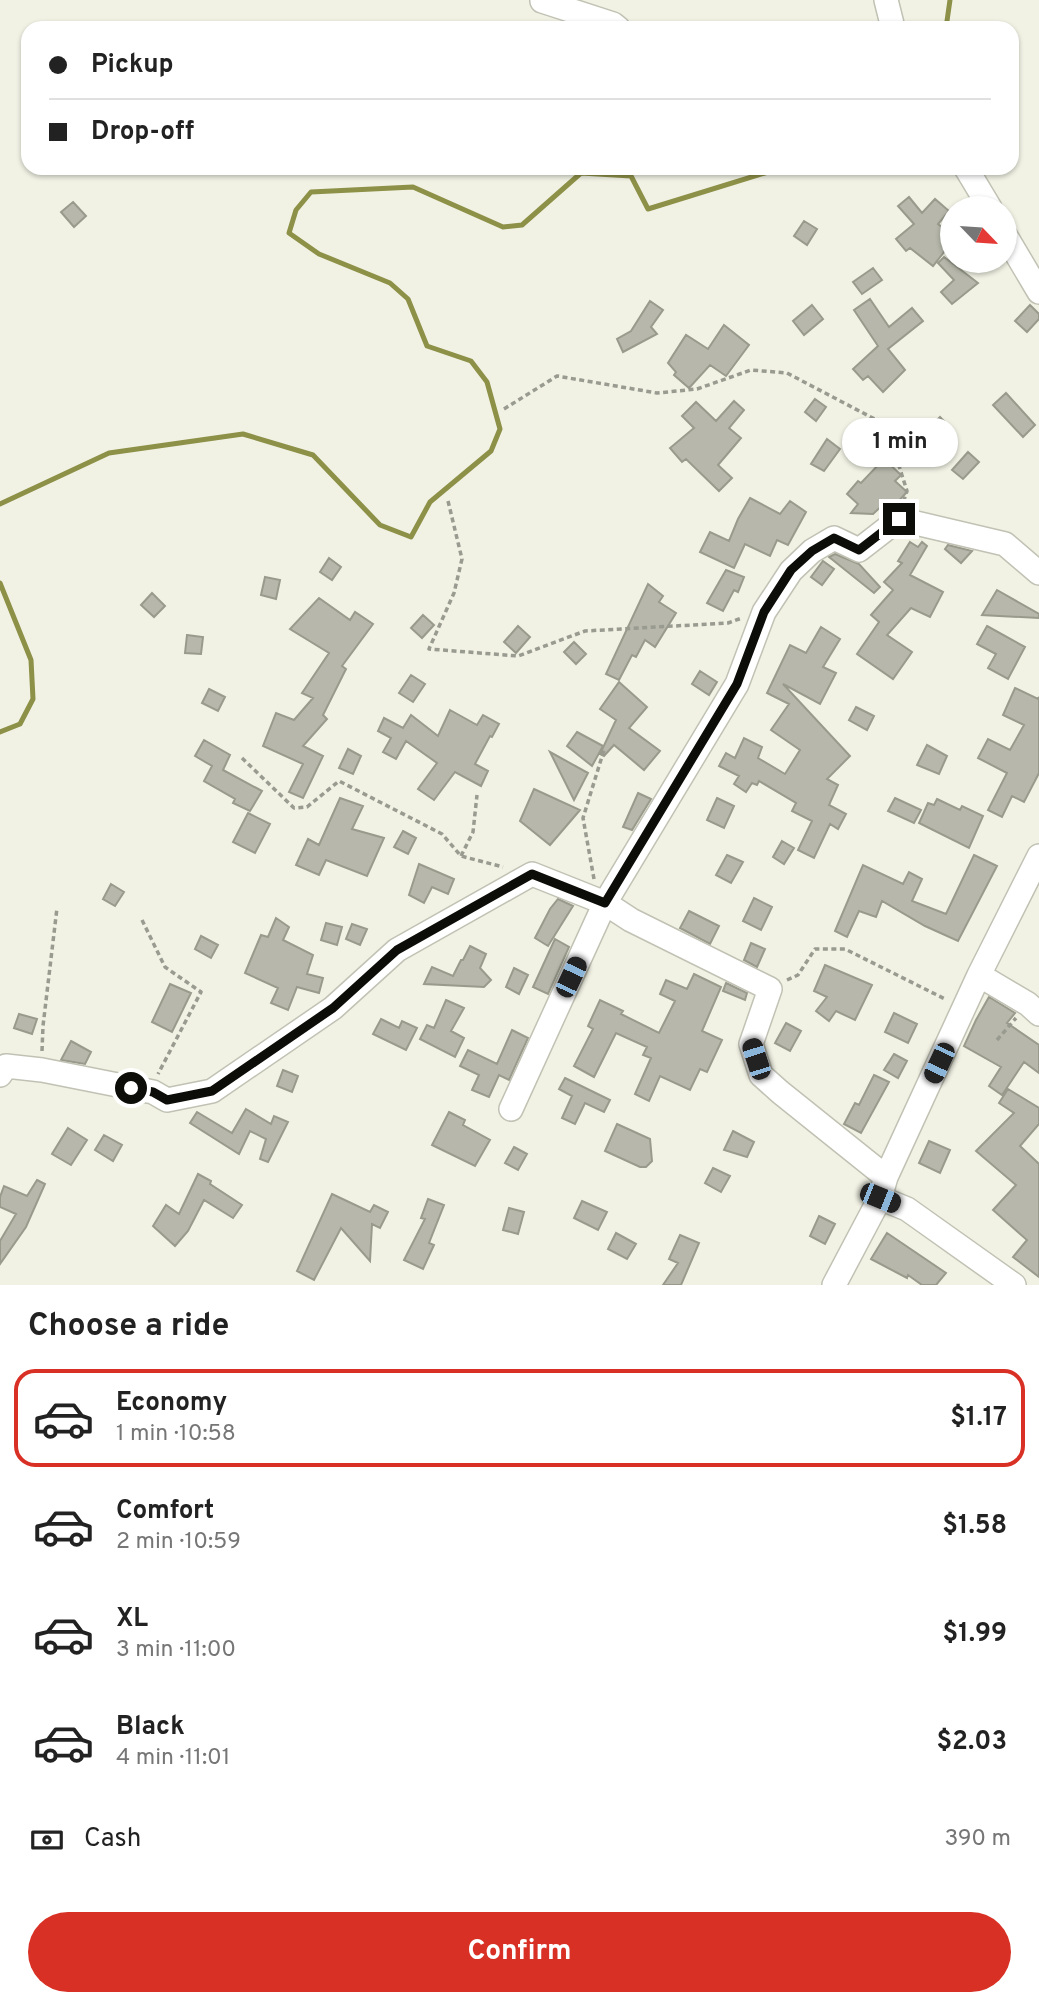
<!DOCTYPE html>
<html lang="en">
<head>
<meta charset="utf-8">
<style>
  body { margin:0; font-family:Overpass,sans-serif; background:#f2f2f2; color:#222; height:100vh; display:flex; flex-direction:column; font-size:26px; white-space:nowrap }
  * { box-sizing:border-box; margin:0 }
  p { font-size:23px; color:#767676 }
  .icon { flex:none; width:38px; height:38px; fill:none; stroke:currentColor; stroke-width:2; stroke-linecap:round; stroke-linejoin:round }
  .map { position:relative; height:1285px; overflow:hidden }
  .panel { display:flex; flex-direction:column; background:#fff; flex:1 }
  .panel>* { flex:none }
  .top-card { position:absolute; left:21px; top:21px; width:998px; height:154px; border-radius:21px; box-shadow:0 2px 5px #0004; display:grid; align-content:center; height:154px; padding:0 28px; background:#fff }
  .needle { width:46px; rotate:115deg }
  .tools { position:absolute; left:940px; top:196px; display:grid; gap:14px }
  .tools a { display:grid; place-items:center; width:77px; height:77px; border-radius:50%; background:#fff; box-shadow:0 2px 5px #0004; font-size:35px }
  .end { position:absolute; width:32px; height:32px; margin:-16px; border:9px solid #0c0c08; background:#fff; box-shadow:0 0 0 4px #fff }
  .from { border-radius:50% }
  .bubble { position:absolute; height:49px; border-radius:24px; background:#fff; box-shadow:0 2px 5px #0004; font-size:23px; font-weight:700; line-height:49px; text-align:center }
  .car { position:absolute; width:21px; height:42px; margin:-21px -10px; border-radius:9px; box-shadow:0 0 5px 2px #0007; background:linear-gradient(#222 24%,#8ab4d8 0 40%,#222 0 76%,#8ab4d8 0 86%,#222 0) }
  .top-card b { display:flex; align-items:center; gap:24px; height:66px; font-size:26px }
  .top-card b+b { border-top:2px solid #e0e0e0 }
  .top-card i { width:18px; height:18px; background:#222 }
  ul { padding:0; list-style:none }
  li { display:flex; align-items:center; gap:21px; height:98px; margin:0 14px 10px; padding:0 14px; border:4px solid transparent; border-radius:21px }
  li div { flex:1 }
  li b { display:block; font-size:26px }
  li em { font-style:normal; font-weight:700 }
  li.active { border-color:#d93025 }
  li>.icon { width:63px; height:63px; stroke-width:1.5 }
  h2 { padding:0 28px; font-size:32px; line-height:84px }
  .pay { display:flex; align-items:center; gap:18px; height:77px; padding:0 28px; font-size:26px }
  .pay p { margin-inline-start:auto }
  .cta { display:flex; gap:14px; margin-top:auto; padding:14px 28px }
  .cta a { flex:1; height:80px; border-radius:42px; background:#d93025; color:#fff; font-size:28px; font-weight:700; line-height:80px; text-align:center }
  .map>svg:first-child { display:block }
</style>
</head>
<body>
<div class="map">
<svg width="1039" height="1285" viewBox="0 0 1039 1285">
  <rect width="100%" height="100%" fill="#f1f2e4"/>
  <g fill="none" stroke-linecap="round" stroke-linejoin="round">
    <path stroke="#8d9047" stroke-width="5" d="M946,28L950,0
      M0,504L109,453L243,434L313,455L380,525L411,537L430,502L491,451L500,429L487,382L471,361L427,346L408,299L390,283L319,254L289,233L296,210L311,192L413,187L503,227L522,225L581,173L631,176L648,209L768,172L770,168
      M0,583L31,660L33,699L20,724L0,732"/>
  </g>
  <path fill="#b7b8ab" stroke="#999a8c" stroke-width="2" d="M909,197L922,213L935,199L949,211L938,224L952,235V242L933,266L910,248L906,251L896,239L914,224L898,206Z
    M73,202L86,216L74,227L61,212Z
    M804,221L817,229L807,245L794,236Z
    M944,257L978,283L952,304L941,292L954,280L938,263Z
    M873,268L882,280L862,294L853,282Z
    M870,299L889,327L912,308L923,321L888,349L905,370L883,392L868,376L863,380L853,369L878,346L854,310Z
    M650,301L663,310L651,327L657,334L623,352L617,339L631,331Z
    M812,305L823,319L804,335L793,321Z
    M1030,305L1039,314V319L1027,332L1015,321Z
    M724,325L749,345L726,376L710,365L689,388L674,375L676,372L668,363L686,335L708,349Z
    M1006,393L1035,425L1023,437L993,405Z
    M815,399L826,407L816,421L805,412Z
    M734,401L744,410L729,428L741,438L718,465L732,478L719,491L686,459L682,462L670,448L694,428L682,416L696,402L716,421Z
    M940,417L954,432L942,445L927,430Z
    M827,439L840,449L824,471L811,464Z
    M968,452L979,462L963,479L952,470Z
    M884,459L901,475L895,481L907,492L894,506L887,501L873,514L851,513L858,504L847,494L858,481L861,483Z
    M750,498L780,514L790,501L806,512L788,545L777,540L770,556L745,544L734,568L700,552L710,532L729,541L738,519Z
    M910,542L918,547L922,542L927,546L910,575L943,592L930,617L911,608L887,635L912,652L893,679L857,654L879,622L871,615L893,590L884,582L902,563L898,561Z
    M948,545L972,551L961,563L945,549Z
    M835,554L859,564L880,587L874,593L829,557Z
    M329,558L341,567L332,580L320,572Z
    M823,561L834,569L822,585L811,577Z
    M726,570L744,577L738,592L734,590L723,611L707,603Z
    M265,577L280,580L276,599L261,595Z
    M648,584L663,596L659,602L676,613L655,647L645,640L636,657L632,655L619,680L606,674Z
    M997,590L1039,614V618L982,615Z
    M152,593L165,606L154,617L141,605Z
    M319,598L350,620L355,612L373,624L342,666L346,669L323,715L327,719L303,746L323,756L303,798L289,792L303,764L263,746L276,713L294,720L313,698L302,693L329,653L290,629Z
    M423,615L434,625L422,638L411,628Z
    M518,626L530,637L516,653L504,642Z
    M987,626L1025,647L1008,679L988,668L996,654L977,644Z
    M821,627L840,639L823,667L836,673L820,704L783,684L850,756L827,779L838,785L829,805L846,814L838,829L830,824L814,858L798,850L812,821L792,811L796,803L759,781L757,785L752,783L746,792L734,784L739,776L719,766L726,753L735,758L744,738L762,747L758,758L785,774L800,750L771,730L789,704L767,693L790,645L806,653Z
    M187,635L203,637L201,654L185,653Z
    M574,642L586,654L576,664L564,652Z
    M700,671L717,682L709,695L692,684Z
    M411,675L425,684L413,702L399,693Z
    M619,682L647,707L629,728L660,751L644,770L614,745L604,756L600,754L616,720L600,709Z
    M1015,688L1038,699L1039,697V773L1024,802L1012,796L1002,817L988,810L1007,773L978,758L988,739L1010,750L1024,725L1003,715Z
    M209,689L225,697L218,711L202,703Z
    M856,707L874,716L867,730L849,720Z
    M450,710L477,725L483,715L499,724L492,737L490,736L475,764L488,771L481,786L455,772L434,800L418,789L437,763L406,741L396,759L383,752L391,738L378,731L384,718L403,728L411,715L438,736Z
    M577,732L603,746L592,766L567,746Z
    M204,740L230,755L223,770L262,791L250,811L233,803L235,799L204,781L212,766L195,756Z
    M927,745L947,756L939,774L917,765Z
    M348,749L361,756L353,774L339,768Z
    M550,752L588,773L574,800Z
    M534,789L580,810L550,845L520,821Z
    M638,793L651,799L632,830L623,827Z
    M340,798L363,806L352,829L384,838L367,876L326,860L319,875L296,865L308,839L319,845Z
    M717,798L734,806L724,828L707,820Z
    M895,798L921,810L914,823L888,811Z
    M937,799L960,810L962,806L983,816L969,848L919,823L928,803L934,805Z
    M248,813L270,824L255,853L233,842Z
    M403,831L416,838L408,854L394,847Z
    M782,841L794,848L784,864L773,857Z
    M727,855L743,862L731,883L716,875Z
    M974,855L997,866L958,941L925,926L882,901L876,917L859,911L847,937L835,931L863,865L903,884L909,872L922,879L912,901L946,914Z
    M419,864L454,879L448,894L432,887L424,903L409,895Z
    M111,884L124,892L115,906L103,899Z
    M754,898L772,907L761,930L743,921Z
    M558,899L573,906L548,946L535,938L550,909Z
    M689,911L719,926L710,944L680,928Z
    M276,918L289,927L283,940L313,955L307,974L323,978L319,993L297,987L288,1010L271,1003L278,988L245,973L261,935L268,937Z
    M326,923L342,927L337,945L321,940Z
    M352,924L367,929L360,945L346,939Z
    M201,936L218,945L211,958L195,949Z
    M555,939L569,947L548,994L533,987Z
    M751,943L765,949L757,967L744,960Z
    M470,946L486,954L480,968L491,980L484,987L424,984L432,967L453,976L461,960H463Z
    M825,965L872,985L855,1020L836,1011L829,1021L816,1011L827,997L814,991Z
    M514,968L528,975L519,994L506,987Z
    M694,974L721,987L702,1031L722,1040L707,1072L700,1069L690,1090L660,1076L649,1101L635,1094L651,1058L643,1055L647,1047L616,1033L594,1077L574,1066L593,1029L588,1026L600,1000L623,1011L621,1014L659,1033L675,1001L660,994L666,980L687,989Z
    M726,983L747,993L745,1000L723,991Z
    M170,984L191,993L172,1032L152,1022Z
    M989,997L1015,1013L1007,1023L1039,1045V1073L1024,1062L1002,1095L989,1086L1001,1067L964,1046L976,1020Z
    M446,1000L464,1008L451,1031L464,1038L455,1057L420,1039L427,1025L434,1028Z
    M894,1013L917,1024L908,1043L885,1032Z
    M19,1014L37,1019L32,1034L14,1028Z
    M381,1019L399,1028L402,1021L417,1028L406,1050L373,1034Z
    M786,1023L801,1031L790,1051L775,1043Z
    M512,1030L528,1038L509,1080L499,1075L489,1097L472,1090L479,1075L460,1066L468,1050L497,1064Z
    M71,1041L91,1052L85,1064L61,1060Z
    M894,1054L907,1061L898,1078L884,1070Z
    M283,1070L298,1076L292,1092L277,1086Z
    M874,1075L889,1082L861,1133L844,1124L855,1103L859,1105Z
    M565,1078L610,1100L604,1112L585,1103L575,1124L562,1118L572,1096L559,1089Z
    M1008,1089L1039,1108V1124L1020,1146L1039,1164V1277L1013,1257L1027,1240L993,1210L1016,1185L976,1151L1014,1113L999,1103Z
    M246,1109L271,1124L274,1116L288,1122L268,1162L260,1159L266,1139L250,1131L239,1154L190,1123L197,1112L232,1133Z
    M449,1112L465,1120L463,1125L490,1140L475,1166L432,1145Z
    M617,1124L650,1139L652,1161L646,1167H640L605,1151Z
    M68,1128L87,1140L71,1165L52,1154Z
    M733,1131L754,1142L747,1157L724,1150Z
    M104,1135L122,1145L113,1161L95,1150Z
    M929,1141L950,1150L940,1173L919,1163Z
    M514,1147L527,1154L518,1170L505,1163Z
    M713,1168L730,1176L721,1192L705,1183Z
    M198,1174L211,1181L210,1184L242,1205L233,1218L204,1200L188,1231L175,1246L153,1226L166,1205L179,1214Z
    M37,1180L45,1184L26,1227L0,1264V1241L16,1214L0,1207V1197L4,1186L27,1196Z
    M332,1194L370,1212L374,1205L388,1212L380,1228L372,1224L370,1261L341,1228L314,1280L297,1271Z
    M428,1199L444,1205L429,1243L434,1245L423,1269L404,1260L425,1219L421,1218Z
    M582,1201L607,1212L598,1230L574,1218Z
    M509,1208L524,1212L518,1234L503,1230Z
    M819,1216L835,1224L825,1244L810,1236Z
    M616,1233L636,1244L627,1259L608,1249Z
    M887,1233L946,1273L936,1285H922L908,1275L907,1278L871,1259Z
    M680,1235L699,1243L681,1285H663L678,1263L669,1259Z"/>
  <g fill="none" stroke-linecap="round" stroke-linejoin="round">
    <defs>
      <path id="minor" d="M886,0L893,28
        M542,1L613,24L618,28
        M966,168L990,208
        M1004,233L1039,292
        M979,975L1028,1004L1039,1014
        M0,1075L6,1066L42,1070L153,1092L167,1100L212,1091L333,1008L397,950L532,874L605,903L631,920L770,989L751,1044L761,1075L780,1092L886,1177
        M511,1109L605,903L737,684L764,612L791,571L812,551L834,538L859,550L899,519L1005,544L1039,573
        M880,1198L907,1209L1014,1285
        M834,1285L880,1198L886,1177L979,975L1039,856"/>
    </defs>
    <use href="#minor" stroke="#c1c2b4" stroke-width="26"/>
    <path stroke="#999a90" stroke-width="3.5" stroke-dasharray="5 3.5" stroke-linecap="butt" d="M504,409L557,376L657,393L697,389L751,370L787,373L886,425L907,491L904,500
      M448,501L462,559L454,593L429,649L518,656L585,631L728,623L742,618
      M242,758L294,808L307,807L339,781L442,834L461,856L503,867
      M461,856L473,832L477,795
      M594,879L583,818L604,750
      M142,920L165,967L201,992L158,1074
      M787,980L798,975L815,949H845L945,999
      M997,1040L1016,1018
      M42,1051L43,1026L57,908"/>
    <use href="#minor" stroke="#fff" stroke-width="23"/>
  </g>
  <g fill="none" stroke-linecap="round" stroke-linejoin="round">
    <path stroke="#0c0c08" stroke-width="9" d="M131,1088L153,1092L167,1100L212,1091L333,1008L397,950L532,874L605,903L737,684L764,612L791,570L812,551L834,538L859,550L899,519"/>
  </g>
</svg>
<div class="tools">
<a><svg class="needle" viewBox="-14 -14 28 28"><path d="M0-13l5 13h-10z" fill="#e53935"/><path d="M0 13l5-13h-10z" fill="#767676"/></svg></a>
</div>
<i class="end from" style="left:131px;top:1088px"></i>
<i class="end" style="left:899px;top:519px"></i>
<div class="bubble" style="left:842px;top:418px;width:116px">1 min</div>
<i class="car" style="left:571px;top:977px;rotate:25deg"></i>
<i class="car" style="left:756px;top:1059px;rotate:342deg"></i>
<i class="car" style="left:939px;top:1063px;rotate:205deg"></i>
<i class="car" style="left:880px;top:1198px;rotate:112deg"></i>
<div class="top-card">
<b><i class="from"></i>Pickup</b>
<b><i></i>Drop-off</b>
</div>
</div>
<section class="panel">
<h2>Choose a ride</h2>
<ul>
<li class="active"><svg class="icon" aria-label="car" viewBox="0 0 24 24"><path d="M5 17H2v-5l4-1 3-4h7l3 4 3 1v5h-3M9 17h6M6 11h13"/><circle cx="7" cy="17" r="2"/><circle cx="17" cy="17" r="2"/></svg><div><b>Economy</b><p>1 min · 10:58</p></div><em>$1.17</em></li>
<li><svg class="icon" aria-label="car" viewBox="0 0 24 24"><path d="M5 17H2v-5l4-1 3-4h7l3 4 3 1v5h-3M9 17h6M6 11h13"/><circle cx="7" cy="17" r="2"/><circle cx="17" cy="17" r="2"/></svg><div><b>Comfort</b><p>2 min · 10:59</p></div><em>$1.58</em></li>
<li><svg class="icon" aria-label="car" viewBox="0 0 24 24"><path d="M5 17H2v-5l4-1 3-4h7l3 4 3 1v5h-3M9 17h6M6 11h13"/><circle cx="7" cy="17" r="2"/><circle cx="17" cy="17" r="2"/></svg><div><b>XL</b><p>3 min · 11:00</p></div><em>$1.99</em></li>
<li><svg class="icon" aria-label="car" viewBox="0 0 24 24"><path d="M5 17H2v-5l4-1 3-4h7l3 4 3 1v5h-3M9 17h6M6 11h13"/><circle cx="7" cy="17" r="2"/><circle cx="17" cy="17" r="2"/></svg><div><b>Black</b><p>4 min · 11:01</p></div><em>$2.03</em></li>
</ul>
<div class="pay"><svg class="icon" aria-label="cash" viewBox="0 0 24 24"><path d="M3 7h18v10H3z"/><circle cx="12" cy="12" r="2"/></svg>Cash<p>390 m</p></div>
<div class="cta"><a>Confirm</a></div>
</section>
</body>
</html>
